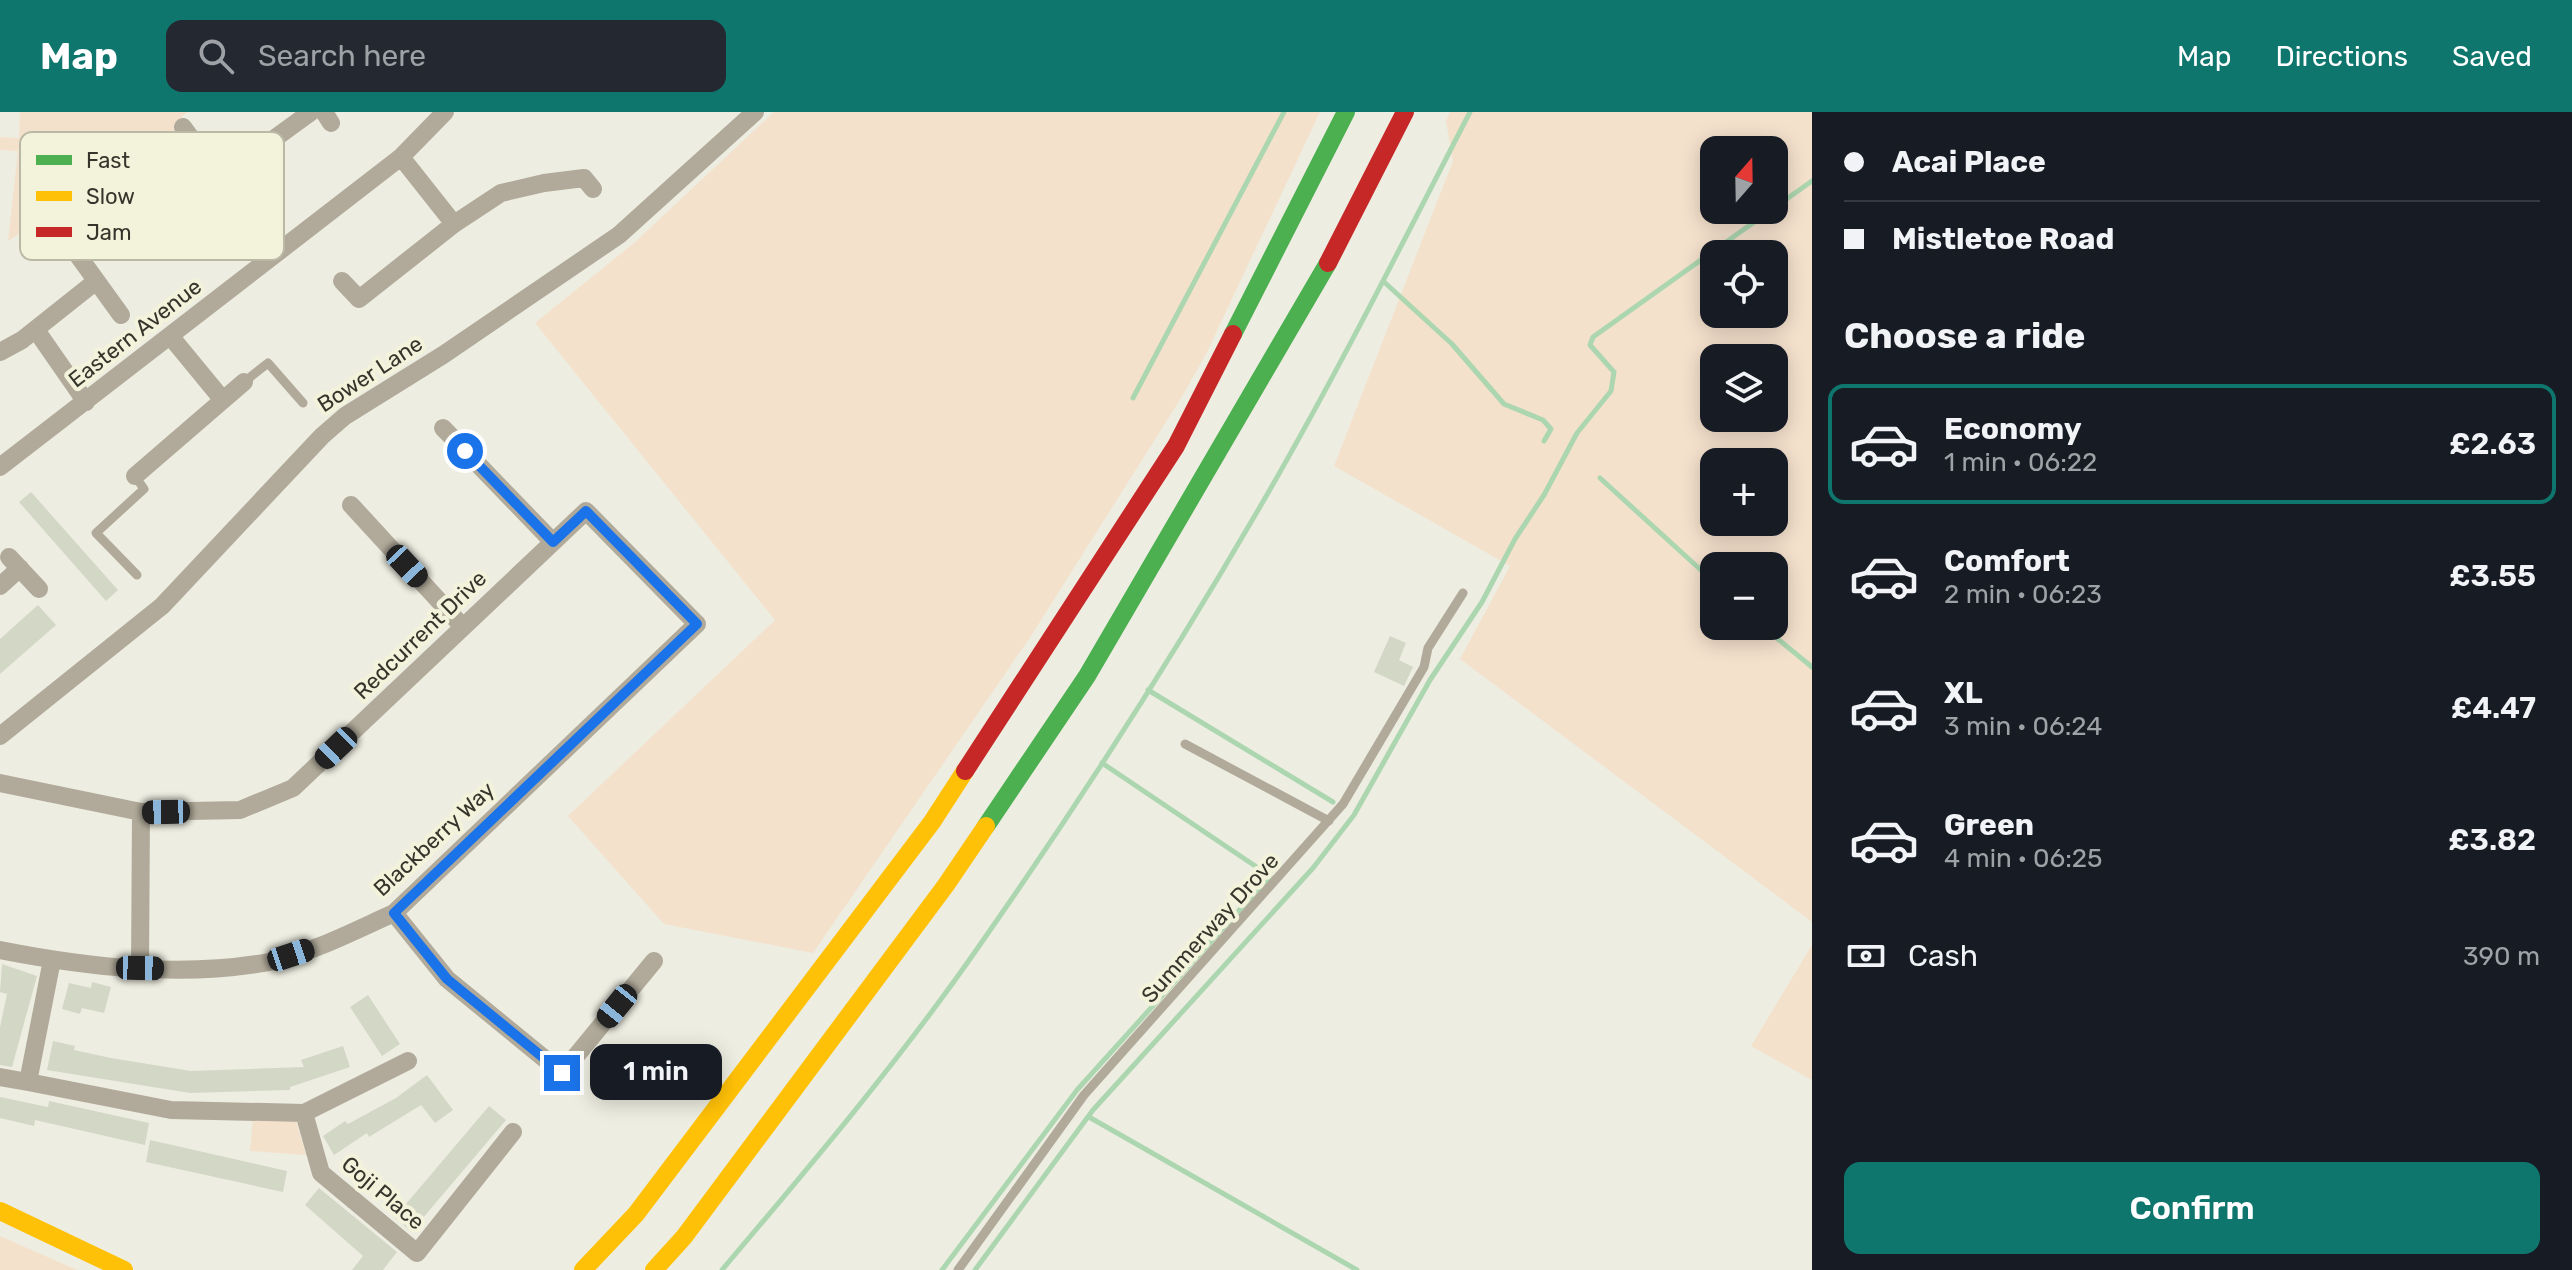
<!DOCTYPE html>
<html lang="en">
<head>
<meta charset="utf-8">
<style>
  body { margin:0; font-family:Rubik,sans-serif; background:#242831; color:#f1f3f6; height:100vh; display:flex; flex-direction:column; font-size:30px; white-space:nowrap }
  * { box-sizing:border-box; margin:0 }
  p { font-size:26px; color:#9ea1a6 }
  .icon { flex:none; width:44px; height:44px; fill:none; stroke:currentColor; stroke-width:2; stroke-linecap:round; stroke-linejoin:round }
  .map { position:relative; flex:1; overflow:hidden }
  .drawer { display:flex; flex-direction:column; background:#171b24; width:760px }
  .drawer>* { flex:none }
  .guide { display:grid; align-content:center; height:176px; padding:0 32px; background:#171b24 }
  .needle { width:52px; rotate:20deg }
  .controls { position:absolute; left:1700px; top:24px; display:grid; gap:16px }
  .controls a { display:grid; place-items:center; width:88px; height:88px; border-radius:16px; background:#171b24; box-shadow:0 4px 20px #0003; font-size:40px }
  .end { position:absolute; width:36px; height:36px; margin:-18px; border:10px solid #1a73e8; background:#fff; box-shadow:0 0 0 4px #fff }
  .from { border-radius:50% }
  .bubble { position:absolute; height:56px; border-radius:16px; background:#171b24; box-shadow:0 4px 20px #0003; font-size:26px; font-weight:600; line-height:56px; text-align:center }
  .car { position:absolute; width:24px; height:48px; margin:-24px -12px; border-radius:10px; box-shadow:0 0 6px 2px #0007; background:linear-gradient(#222 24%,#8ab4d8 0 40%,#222 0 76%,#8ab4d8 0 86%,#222 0) }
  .guide b { display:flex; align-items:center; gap:28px; height:76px; font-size:30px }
  .guide b+b { border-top:2px solid #363941 }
  .guide i { width:20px; height:20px; background:#f1f3f6 }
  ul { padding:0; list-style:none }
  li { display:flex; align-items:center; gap:24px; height:120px; margin:0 16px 12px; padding:0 16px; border:4px solid transparent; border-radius:16px }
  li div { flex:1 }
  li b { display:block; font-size:30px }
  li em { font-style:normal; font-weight:600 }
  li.active { border-color:#0f766e }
  li>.icon { width:72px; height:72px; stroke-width:1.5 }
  h2 { padding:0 32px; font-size:36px; line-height:96px }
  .pay { display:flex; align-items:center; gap:20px; height:88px; padding:0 32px; font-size:30px }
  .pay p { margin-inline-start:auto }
  .action { display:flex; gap:16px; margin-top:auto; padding:16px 32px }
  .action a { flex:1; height:92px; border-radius:16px; background:#0f766e; color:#fff; font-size:32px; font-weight:600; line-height:92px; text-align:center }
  header { display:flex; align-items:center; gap:48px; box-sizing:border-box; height:112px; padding:0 40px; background:#0f766e; color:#fff }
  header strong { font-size:38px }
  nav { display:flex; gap:44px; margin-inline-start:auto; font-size:28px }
  .search { width:560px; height:72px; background:#242831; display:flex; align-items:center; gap:20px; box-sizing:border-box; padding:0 28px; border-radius:16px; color:#9ea1a6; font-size:30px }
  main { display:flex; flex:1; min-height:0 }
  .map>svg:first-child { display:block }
</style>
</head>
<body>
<header>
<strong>Map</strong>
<div class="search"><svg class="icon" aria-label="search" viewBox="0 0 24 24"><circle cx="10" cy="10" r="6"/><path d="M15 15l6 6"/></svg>Search here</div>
<nav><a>Map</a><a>Directions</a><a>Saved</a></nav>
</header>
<main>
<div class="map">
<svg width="1812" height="1158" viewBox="0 0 1812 1158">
  <rect width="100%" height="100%" fill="#edede1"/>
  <path fill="#f4e1cc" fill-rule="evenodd" d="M20,0H188L182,4L183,15L8,129L18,39L0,38V25L19,26Z
    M774,0H1320L1207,240L1183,283L1031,524L813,841L664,812L568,704L775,508L535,211L634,131Z
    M1450,0H1812V810L1460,547L1510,454L1334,354L1453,49L1446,9ZM1774,38V98H1714V38ZM1774,142V202H1714V142ZM1714,246H1774V306H1714ZM1774,350V410H1714V350ZM1774,454V514H1714V454Z
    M1812,833V968L1751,934Z
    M253,1006L296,1009L306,1043L250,1039Z
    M0,1124L77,1158H0Z"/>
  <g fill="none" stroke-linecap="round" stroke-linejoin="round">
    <path stroke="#acd6af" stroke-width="5" d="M1774,96L1812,69
      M1383,169L1452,232L1504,292L1543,308L1551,317L1544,329
      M1133,286L1284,0
      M1600,366L1714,470
      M1762,514L1812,555
      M1148,578L1333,690
      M1089,1005L1357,1158
      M722,1158C810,1054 899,949 977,837C1080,690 1178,537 1268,381C1340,256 1404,128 1470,0
      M942,1158L1077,978L1270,764L1102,651
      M975,1158L1093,998L1313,756L1354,703L1430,568L1482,490L1515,427L1544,383L1577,321L1611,279L1614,260L1590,233L1593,225L1771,98"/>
  </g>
  <path fill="#d3d8c6" d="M31,380L118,478L106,489L19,390Z
    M38,493L56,513L0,562V527Z
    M1390,524L1406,531L1399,548L1413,555L1404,574L1374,560Z
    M2,852L37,864L12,955L0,953V915L7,882L0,880Z
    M92,870L111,875L104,901L82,896L80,902L62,897L69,871L91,876Z
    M368,883L400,932L382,944L350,895Z
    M53,929L75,934L74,938L111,946L191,959L304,955L301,948L343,934L350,955L290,975V978L190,981L47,958Z
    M427,963L453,998L435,1011L421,993L369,1025L367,1021L334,1043L323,1024L345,1009L348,1012L396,986Z
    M0,985L48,995L49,989L149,1011L145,1033L35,1008L34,1014L0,1006Z
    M489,994L506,1008L411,1120L395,1105Z
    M150,1028L287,1059L283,1080L146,1050Z
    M319,1076L397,1140L383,1158H352L363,1144L305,1093Z"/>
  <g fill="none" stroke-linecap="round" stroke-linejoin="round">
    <path stroke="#b1aa9a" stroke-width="9" d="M244,270L268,251L303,291
      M135,364L144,377L96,421L137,463
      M1185,632L1329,709
      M958,1158L1084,983L1343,692L1424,555L1428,536L1463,481"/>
    <path stroke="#b1aa9a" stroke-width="18" d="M324,0L331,11
      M183,15L275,141
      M401,45L454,112
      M220,66L311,0
      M81,113L64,124L121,203
      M342,169L359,187L454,112L501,81L544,71L584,66L593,77
      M36,218L86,290
      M171,225L222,287
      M0,240L22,228L95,170
      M443,316L553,430
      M0,355L401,45L445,0
      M135,364L244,270
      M351,393L463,515
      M9,445L39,477
      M0,474L20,456
      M0,624L162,494L322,324L345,304L443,243L619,123L755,0
      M0,671L141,700
      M394,801L447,867L562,961L654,849
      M0,838C87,855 181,866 269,850C312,841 354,819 394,801L697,512L586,399L293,676L240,698L141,700L140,856
      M52,848L28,970L171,998L304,1001L408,949
      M0,965L28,970
      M304,1001L321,1061L417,1141L513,1020"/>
    <path stroke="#4caf50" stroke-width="18" d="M1233,222L1346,0
      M986,714L1087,564L1328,151"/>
    <path stroke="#ffc107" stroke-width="18" d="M0,1099L124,1158
      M583,1158L636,1102L932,710L965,659
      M654,1158L684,1125L946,773L986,714"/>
    <path stroke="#c62828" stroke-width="18" d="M1328,151L1405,0
      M965,659L1176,334L1233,222"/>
  </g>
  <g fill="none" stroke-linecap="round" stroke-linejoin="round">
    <path stroke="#1a73e8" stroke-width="10" d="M465,339L553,430L586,399L697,512L394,801L447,867L562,961"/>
  </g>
  <g text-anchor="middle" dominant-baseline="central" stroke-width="8" stroke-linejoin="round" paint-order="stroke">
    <g font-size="22" fill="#35352c" stroke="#f3f2db">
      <text transform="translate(135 221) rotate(-38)">Eastern Avenue</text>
      <text transform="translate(370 262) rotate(-33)">Bower Lane</text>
      <text transform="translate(420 523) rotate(-44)">Redcurrent Drive</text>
      <text transform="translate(434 727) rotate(-43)">Blackberry Way</text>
      <text transform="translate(1210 816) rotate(-48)">Summerway Drove</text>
      <text transform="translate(383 1081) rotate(40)">Goji Place</text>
    </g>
  </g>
  <rect x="20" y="20" width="264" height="128" rx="12" fill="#f3f2db" stroke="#bab9a6" stroke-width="2"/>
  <rect x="36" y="43" width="36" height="10" fill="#4caf50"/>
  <rect x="36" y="79" width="36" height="10" fill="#ffc107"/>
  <rect x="36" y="115" width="36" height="10" fill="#c62828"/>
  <g font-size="22" fill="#35352c">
    <text x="86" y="56">Fast</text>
    <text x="86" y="92">Slow</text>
    <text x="86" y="128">Jam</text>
  </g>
</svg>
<div class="controls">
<a><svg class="needle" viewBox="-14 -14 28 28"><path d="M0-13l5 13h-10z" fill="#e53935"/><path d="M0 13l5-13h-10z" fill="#9ea1a6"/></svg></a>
<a><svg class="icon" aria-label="locate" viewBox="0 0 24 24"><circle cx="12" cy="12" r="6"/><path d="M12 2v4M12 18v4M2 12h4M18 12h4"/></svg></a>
<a><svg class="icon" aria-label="layers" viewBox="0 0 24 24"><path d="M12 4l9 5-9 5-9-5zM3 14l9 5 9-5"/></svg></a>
<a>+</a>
<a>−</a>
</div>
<i class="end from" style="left:465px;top:339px"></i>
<i class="end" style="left:562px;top:961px"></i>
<div class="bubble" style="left:590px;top:932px;width:132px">1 min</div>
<i class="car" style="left:407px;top:454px;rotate:137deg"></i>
<i class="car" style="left:336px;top:636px;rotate:226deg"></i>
<i class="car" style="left:166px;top:700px;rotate:269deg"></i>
<i class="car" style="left:291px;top:843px;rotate:72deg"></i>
<i class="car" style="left:140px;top:856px;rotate:91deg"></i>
<i class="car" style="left:617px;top:894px;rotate:219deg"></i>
</div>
<section class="drawer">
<div class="guide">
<b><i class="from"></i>Acai Place</b>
<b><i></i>Mistletoe Road</b>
</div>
<h2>Choose a ride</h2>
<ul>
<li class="active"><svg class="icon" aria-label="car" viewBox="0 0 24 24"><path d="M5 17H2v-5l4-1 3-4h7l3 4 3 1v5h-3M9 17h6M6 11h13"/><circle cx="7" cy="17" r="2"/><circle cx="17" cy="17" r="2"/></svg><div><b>Economy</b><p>1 min · 06:22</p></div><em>£2.63</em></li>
<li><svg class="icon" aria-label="car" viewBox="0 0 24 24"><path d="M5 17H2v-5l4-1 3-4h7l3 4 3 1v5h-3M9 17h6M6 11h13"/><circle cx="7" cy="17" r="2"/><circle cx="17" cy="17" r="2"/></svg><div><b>Comfort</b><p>2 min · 06:23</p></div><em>£3.55</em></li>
<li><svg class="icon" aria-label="car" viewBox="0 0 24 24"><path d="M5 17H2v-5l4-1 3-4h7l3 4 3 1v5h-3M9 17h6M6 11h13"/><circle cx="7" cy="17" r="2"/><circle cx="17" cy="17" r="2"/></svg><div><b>XL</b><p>3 min · 06:24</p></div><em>£4.47</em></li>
<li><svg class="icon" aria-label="car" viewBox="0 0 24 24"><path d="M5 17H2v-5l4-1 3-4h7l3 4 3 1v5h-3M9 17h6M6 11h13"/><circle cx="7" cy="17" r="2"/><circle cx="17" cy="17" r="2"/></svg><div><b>Green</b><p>4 min · 06:25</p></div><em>£3.82</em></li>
</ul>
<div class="pay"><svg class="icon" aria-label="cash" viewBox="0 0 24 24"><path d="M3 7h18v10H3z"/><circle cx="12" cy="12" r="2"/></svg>Cash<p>390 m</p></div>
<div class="action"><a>Confirm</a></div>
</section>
</main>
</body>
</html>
